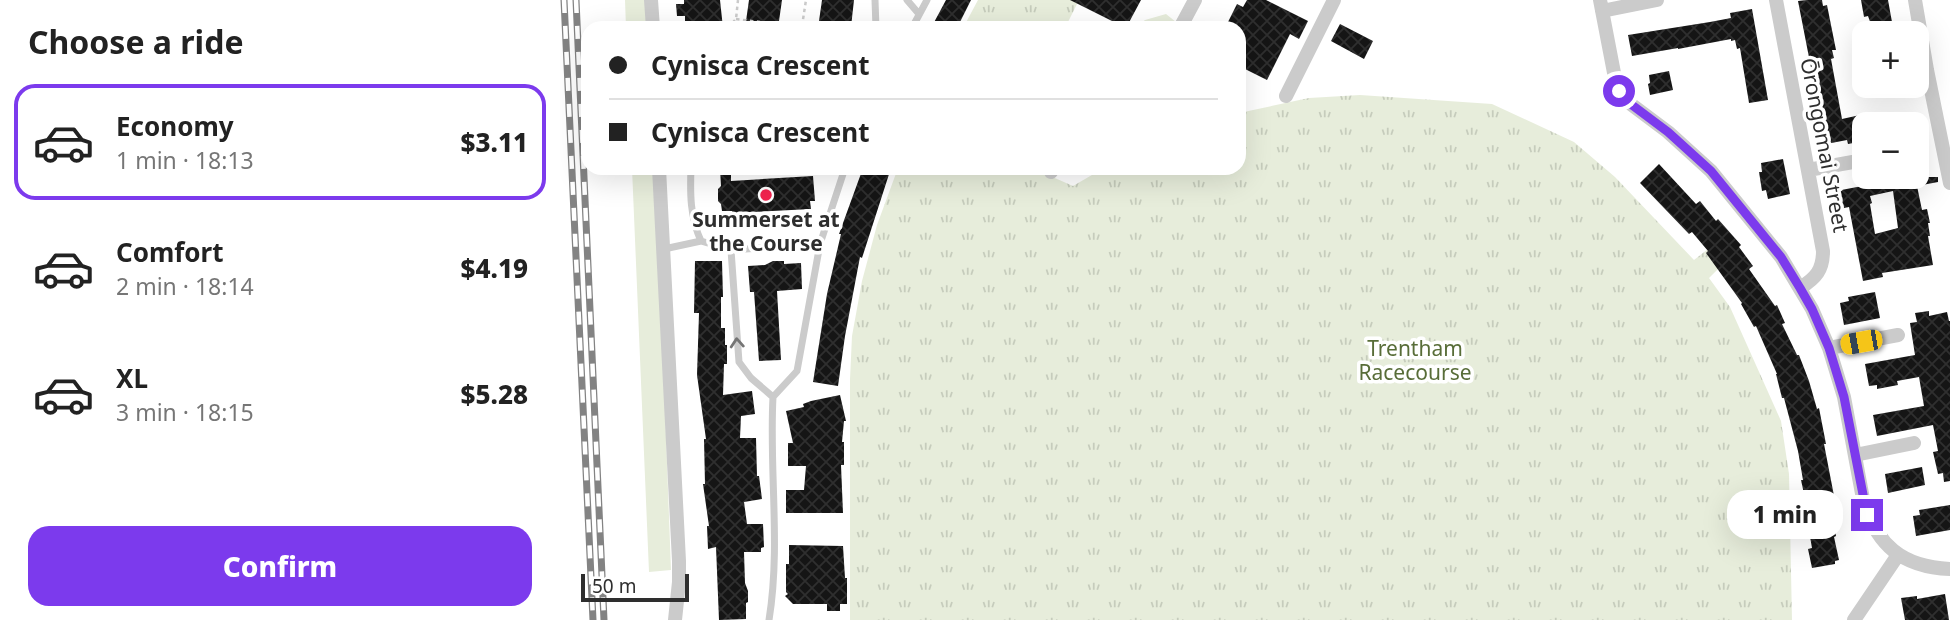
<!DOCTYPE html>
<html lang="en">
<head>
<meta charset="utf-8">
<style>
  body { margin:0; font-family:"Noto Sans",sans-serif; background:#f6f6f6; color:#222; height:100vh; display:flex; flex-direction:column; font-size:26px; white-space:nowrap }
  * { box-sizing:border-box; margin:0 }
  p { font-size:23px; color:#767676 }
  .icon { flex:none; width:38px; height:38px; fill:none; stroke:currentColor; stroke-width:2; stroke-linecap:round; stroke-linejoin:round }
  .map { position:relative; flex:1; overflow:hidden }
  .drawer { display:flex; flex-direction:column; background:#fff; width:560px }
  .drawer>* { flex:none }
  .guide { position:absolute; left:21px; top:21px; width:665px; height:154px; border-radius:21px; box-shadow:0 7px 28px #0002; display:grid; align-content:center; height:154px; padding:0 28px; background:#fff }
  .controls { position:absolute; left:1292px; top:21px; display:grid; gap:14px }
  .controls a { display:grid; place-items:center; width:77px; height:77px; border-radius:14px; background:#fff; box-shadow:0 7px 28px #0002; font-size:35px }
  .scale { position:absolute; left:21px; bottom:18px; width:108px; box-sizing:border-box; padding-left:7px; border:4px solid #2e2e2e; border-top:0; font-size:19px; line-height:24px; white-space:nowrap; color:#2e2e2e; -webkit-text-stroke:5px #fff; paint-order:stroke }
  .end { position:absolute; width:32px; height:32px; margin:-16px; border:9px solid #7c3aed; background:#fff; box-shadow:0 0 0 4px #fff }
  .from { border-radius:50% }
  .bubble { position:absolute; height:49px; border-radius:21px; background:#fff; box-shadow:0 7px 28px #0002; font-size:23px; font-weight:800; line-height:49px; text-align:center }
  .car { position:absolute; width:21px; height:42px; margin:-21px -10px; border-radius:9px; box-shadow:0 0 5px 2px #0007; background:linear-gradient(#f5c518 24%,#345 0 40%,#f5c518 0 76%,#345 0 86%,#f5c518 0) }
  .guide b { display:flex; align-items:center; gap:24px; height:66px; font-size:26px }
  .guide b+b { border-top:2px solid #e0e0e0 }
  .guide i { width:18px; height:18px; background:#222 }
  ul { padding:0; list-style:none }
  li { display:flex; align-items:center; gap:21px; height:116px; margin:0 14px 10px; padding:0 14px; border:4px solid transparent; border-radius:21px }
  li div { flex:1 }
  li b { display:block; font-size:26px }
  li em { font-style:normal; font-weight:800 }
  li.current { border-color:#7c3aed }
  li>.icon { width:63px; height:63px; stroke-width:1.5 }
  h2 { padding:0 28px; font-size:32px; line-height:84px }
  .primary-button { display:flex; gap:14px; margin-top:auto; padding:14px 28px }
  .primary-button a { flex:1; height:80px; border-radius:21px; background:#7c3aed; color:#fff; font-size:28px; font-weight:800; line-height:80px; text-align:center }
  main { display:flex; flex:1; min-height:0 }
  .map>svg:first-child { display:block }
</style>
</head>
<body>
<main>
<section class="drawer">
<h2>Choose a ride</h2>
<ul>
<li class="current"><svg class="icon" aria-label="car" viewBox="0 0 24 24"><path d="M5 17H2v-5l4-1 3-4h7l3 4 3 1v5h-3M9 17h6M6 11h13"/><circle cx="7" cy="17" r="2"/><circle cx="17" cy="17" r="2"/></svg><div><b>Economy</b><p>1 min · 18:13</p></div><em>$3.11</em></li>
<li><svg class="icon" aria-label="car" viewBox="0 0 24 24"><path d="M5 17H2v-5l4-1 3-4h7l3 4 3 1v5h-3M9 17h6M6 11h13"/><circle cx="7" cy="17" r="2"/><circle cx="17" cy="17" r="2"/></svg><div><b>Comfort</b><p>2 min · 18:14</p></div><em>$4.19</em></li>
<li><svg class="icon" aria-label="car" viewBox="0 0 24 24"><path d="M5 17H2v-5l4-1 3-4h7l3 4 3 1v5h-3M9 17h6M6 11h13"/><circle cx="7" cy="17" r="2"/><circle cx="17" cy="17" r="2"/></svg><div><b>XL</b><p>3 min · 18:15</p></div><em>$5.28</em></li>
</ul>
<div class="primary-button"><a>Confirm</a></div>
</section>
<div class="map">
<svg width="1390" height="620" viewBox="0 0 1390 620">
  <defs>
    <pattern id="park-tufts" width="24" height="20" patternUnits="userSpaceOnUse" patternTransform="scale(1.75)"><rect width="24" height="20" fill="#e7eddb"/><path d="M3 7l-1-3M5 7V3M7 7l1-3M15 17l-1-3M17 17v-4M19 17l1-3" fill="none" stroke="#c6ccbc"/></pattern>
    <pattern id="building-cross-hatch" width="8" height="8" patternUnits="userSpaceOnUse" patternTransform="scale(1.75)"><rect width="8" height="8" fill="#151515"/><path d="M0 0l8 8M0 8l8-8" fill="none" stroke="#2f2f2f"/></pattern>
  </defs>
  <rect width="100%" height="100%" fill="#fff"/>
  <path fill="#e7eddb" d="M65,0H89L90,28H66Z
    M606,14L616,22L608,28H575L585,20Z
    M72,168H96L111,570L89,572Z"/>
  <path fill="url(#park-tufts)" d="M418,0H519L505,28H403Z
    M800,95L932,104L1014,142L1055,177L1134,260L1148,249L1162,265L1149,278L1170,307L1221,421L1229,474L1232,620H290V379L292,336L302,281L317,225L338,168H472L513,186L544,168H679V113L749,98Z"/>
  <path fill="url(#building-cross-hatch)" fill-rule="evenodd" d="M124,0H160L163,28H131L130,21L125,22V16H117L116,4H124Z
    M189,0H222L218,28H185Z
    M262,0H294L291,27L279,25L278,28H258Z
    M386,0H411L397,28H371Z
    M510,0H581L566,28Z
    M687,0H706L748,21L739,39L730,34L707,80L679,66V28H665L677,4L683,7Z
    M1247,0H1262L1263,6L1267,5L1276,50H1272L1274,58L1271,59L1282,119L1300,115L1304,141L1288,144L1287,140L1261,145L1257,125L1262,124L1238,1Z
    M1301,0H1328L1334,33H1314L1308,16L1304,17Z
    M1192,9L1208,100L1189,103L1180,48L1177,49L1175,40L1171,41V39L1118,49V48L1072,56L1068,35L1150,22L1171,18L1170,13Z
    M780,24L813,41L804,59L771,41Z
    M1109,71L1113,90L1090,95L1088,84L1090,83L1089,75Z
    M1223,159L1230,194L1208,199L1206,190L1202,191L1199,172H1202L1201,163Z
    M1099,164L1136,204L1140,201L1156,221L1158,219L1181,245L1179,247L1193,266L1189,269L1215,306L1217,305L1225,323L1222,324L1237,355H1239L1249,381L1257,409L1259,408L1266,444H1264L1275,501L1271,502L1276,536L1274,537L1279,560L1275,561V564L1252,568L1248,549L1252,548L1249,531H1252L1241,480H1243L1238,451L1224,398H1222L1216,374H1217L1196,326L1194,327L1181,304L1182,303L1146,253L1148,251L1132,232L1129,234L1080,183Z
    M303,168H331L302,258L300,257L285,336L278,386L253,382L267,294L281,234H279Z
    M160,169H171V181L253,176L255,201H250L251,209L172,213V207V211H162L161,204L158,201V189L161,186Z
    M1322,177H1378V182L1357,186L1362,210L1367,209L1370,223H1368L1370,236H1368L1373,265L1322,273L1323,277L1303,281L1289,207L1275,210L1271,192L1323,182ZM1333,191L1338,228L1315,234L1310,204L1312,203L1310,196Z
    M135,261H162L163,297H161V328H165V345H167V364H164L163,395L192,391L195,414L181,416L180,438H196L197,476H199L202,499L184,502L187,524H203L204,547L201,548V552H184L185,583L188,591V602L186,603V619L159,620L156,547L148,549L147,526H149L143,484H145L144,439H146L137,375L139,313H134Z
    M213,261H224V264L241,263L242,289L217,291L221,360L199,361L194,292H190L188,266L205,265Z
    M1315,292L1320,318L1284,325L1280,303L1289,301L1288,297Z
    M1369,311V316L1387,312L1389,321H1390V481L1384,482L1383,473L1378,474L1373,452L1378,451L1373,425L1317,436L1313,415L1364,406L1359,377L1337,381L1338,385L1317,389V385L1309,386L1305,364L1355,355L1350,323L1357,322L1355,313Z
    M280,395L286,421H284L282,442H284V465H281L283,513H226V490H244L246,466H228V443H233L226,411L244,407L243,404L251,401Z
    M1362,467L1365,485L1328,493L1325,474Z
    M1390,505V530L1356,536L1353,516L1360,515L1359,510Z
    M229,545L283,546L285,578H287V604H280V611H267V604H233L225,596L228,594L226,592V564H229Z
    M1385,594L1389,620H1345L1341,598L1357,596V599Z"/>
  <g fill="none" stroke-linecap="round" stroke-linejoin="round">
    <path stroke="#cbcbcb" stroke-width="2.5" stroke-dasharray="3.5 3.5" stroke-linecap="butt" d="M176,19L232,26L258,28
      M242,26L246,0
      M168,28L176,19L178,0"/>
    <path stroke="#cbcbcb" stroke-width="7" d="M315,0L316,28
      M347,0L359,14
      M352,28L367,0
      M131,168C130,194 130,217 141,241L171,250L260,244
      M104,249L141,241
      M171,250L179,362L191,378L213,397
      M209,620C221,546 209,471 213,397L237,371L260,244L285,168"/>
    <path stroke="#cbcbcb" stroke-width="14" d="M91,0L93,28
      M1040,0L1055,78L1064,99L1108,132L1151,171L1221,257L1252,309L1269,348L1284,397L1303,499C1316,545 1342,567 1390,569
      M1216,0L1263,251C1263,270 1256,278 1240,288
      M1355,0L1367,70L1390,183
      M1042,11L1097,0
      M620,28L635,0
      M726,96L774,0
      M99,168L119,561V582L115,620
      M1248,170L1304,160
      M491,172L493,168
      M1269,348L1338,335
      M1295,455L1354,443
      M1294,620L1338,555"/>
    <defs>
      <path id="rail" d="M4,0L33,620
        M16,0L44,620"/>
    </defs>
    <use href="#rail" stroke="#838383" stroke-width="7"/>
    <use href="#rail" stroke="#fff" stroke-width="4.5" stroke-dasharray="13" stroke-linecap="butt"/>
  </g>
  <defs><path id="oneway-chevron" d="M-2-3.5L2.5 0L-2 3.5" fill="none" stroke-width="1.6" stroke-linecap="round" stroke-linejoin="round" transform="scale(1.75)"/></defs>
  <use stroke="#757575" href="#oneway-chevron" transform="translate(177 343) rotate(-94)"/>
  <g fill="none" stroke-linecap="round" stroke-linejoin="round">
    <path stroke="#7c3aed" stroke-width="9" d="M1059,91L1064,99L1108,132L1151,171L1221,257L1240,288L1252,309L1269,348L1284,397L1307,515"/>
  </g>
  <circle fill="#f2234e" stroke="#fff" stroke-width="2.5" cx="206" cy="195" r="7"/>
  <g text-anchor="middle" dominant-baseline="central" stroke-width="7" stroke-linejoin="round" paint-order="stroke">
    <g font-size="21" fill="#2e2e2e" stroke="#fff">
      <text transform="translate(1265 145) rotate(79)">Ōrongomai Street</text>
    </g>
    <g font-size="21" font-weight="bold" fill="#2e2e2e" stroke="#fff">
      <text x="206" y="219">Summerset at<tspan x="206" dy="24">the Course</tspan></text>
    </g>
    <g font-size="21" fill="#586d38" stroke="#fff">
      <text x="855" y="348">Trentham<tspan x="855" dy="24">Racecourse</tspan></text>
    </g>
  </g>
</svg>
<div class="controls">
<a>+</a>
<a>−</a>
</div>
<div class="scale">50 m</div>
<i class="end from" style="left:1059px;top:91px"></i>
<i class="end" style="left:1307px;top:515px"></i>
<div class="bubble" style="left:1167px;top:490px;width:116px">1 min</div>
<i class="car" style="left:1301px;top:342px;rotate:260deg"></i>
<div class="guide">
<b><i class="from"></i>Cynisca Crescent</b>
<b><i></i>Cynisca Crescent</b>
</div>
</div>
</main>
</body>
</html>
